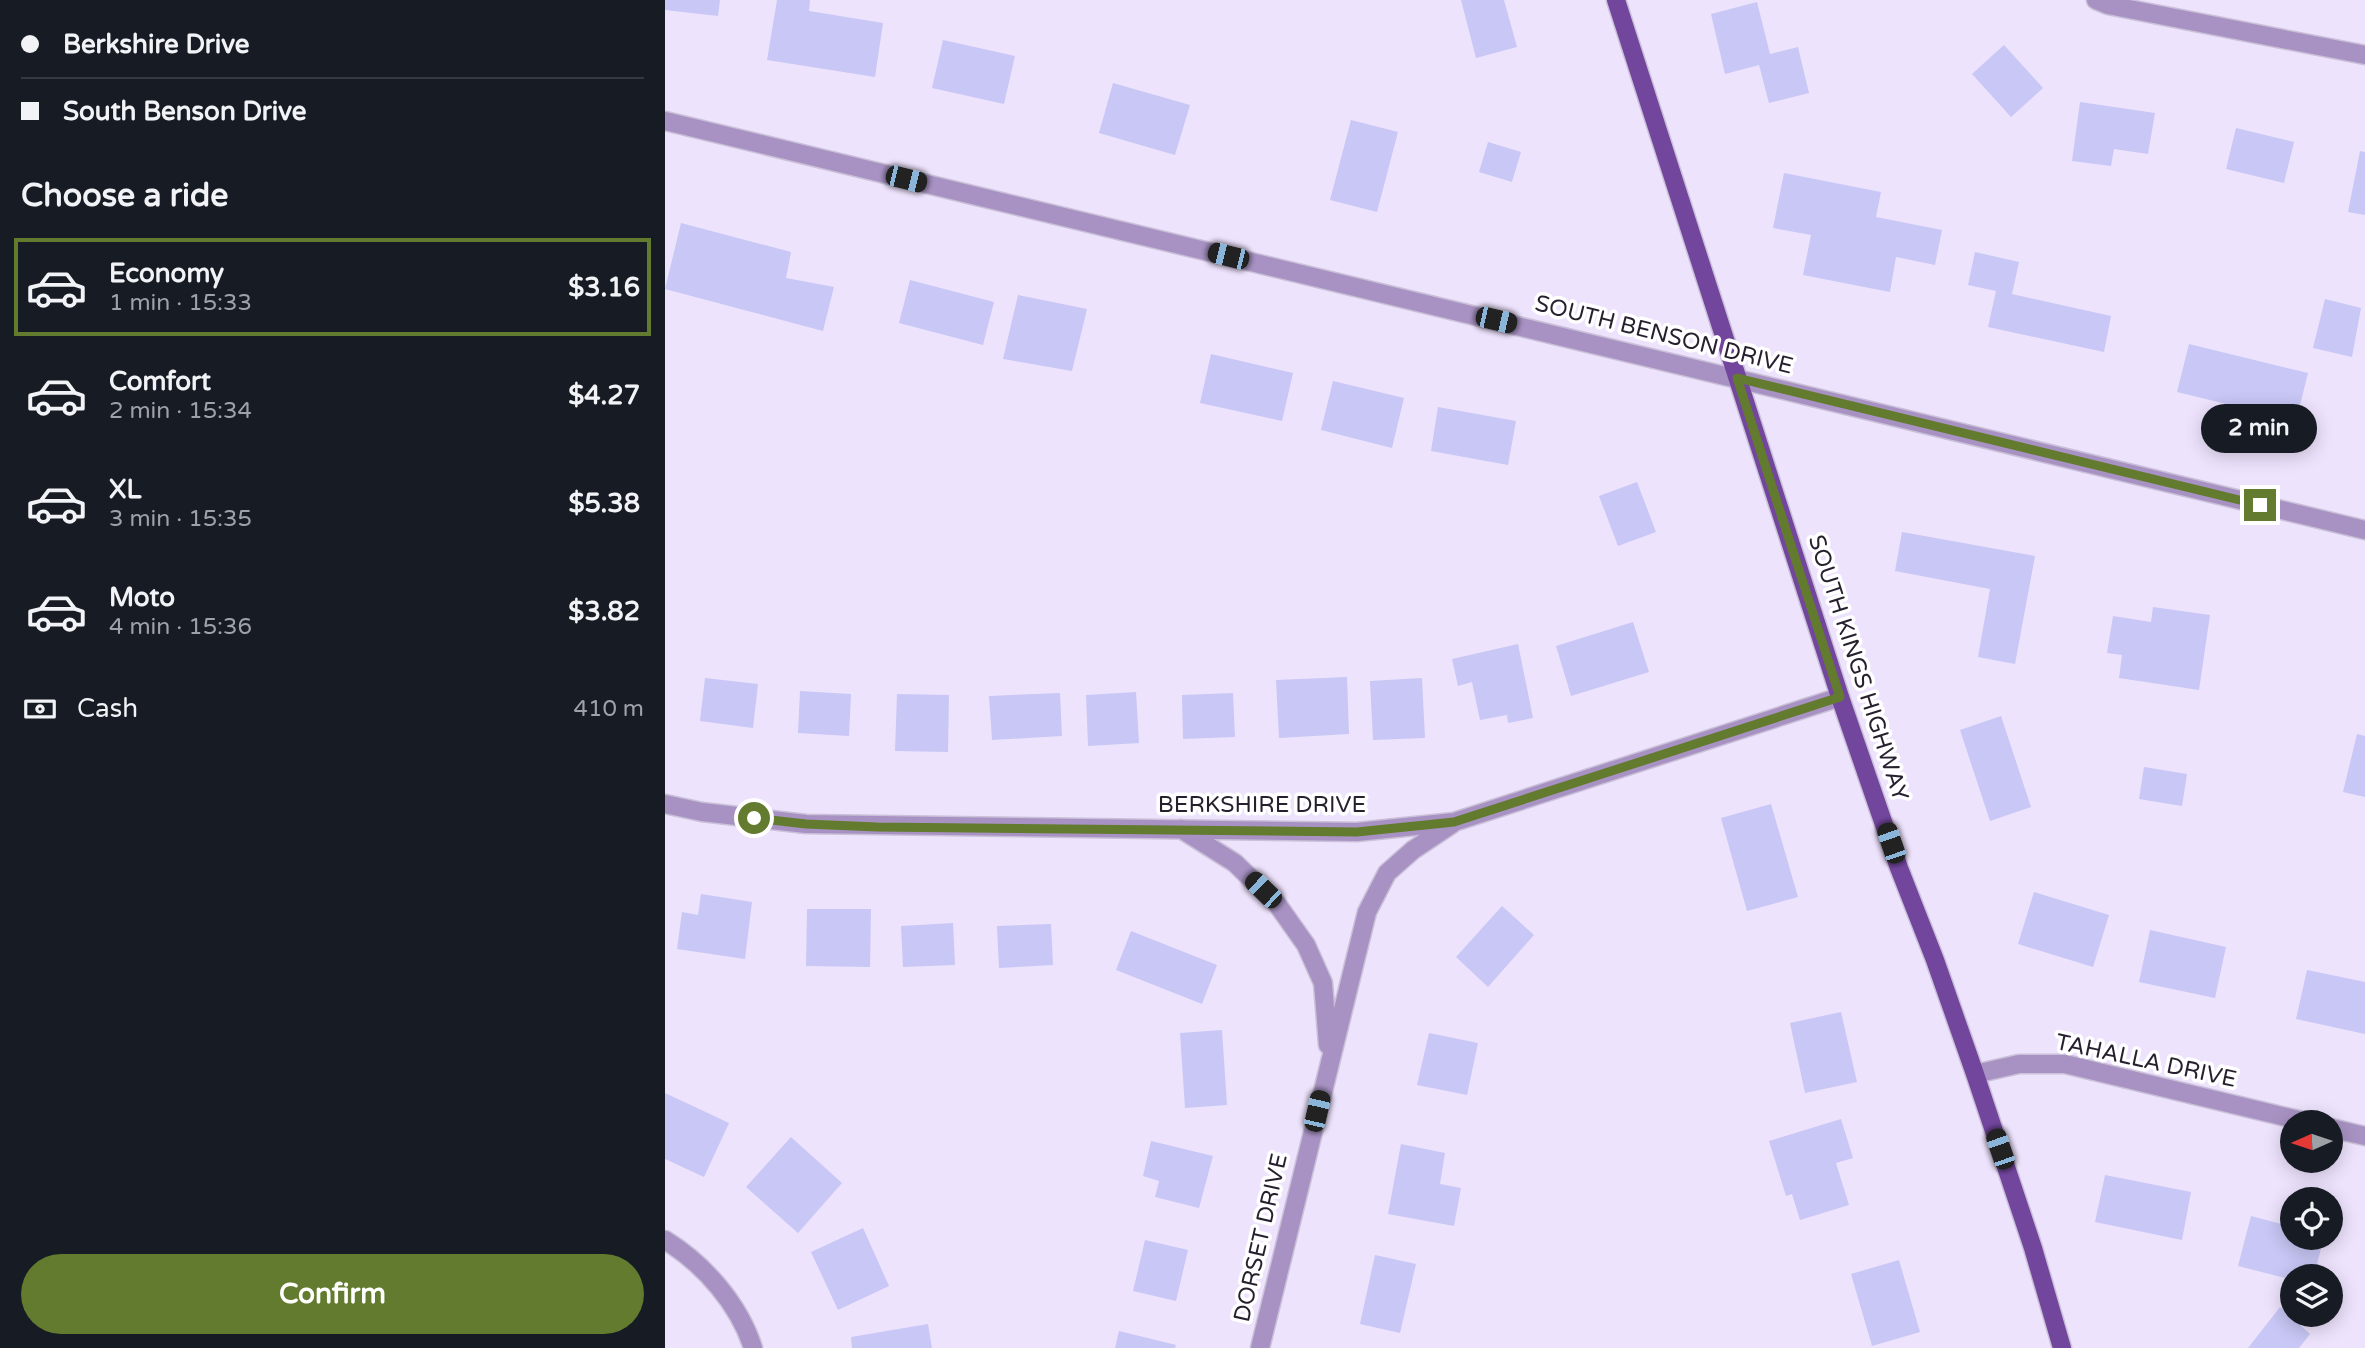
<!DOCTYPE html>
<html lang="en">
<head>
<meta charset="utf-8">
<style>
  body { margin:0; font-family:"Varela Round",sans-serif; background:#20242c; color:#f1f3f6; height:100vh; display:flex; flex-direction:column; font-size:26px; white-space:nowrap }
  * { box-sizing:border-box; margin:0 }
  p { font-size:23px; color:#9ea1a6 }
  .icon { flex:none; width:38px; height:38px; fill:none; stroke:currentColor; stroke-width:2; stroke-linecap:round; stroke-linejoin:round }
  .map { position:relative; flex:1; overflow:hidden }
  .drawer { display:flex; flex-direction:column; background:#171b24; width:665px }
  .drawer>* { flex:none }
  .banner { display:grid; align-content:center; height:154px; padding:0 21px; background:#171b24 }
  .needle { width:46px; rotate:267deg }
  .controls { position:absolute; left:1615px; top:1110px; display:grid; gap:14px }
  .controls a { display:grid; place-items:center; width:63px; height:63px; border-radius:50%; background:#171b24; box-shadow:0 4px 18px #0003; font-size:35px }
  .end { position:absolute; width:32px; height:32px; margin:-16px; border:9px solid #627b2e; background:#fff; box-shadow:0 0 0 4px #fff }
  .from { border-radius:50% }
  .bubble { position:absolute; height:49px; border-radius:24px; background:#171b24; box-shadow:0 4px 18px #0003; font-size:23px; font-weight:700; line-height:49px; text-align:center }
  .car { position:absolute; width:21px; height:42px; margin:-21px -10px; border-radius:9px; box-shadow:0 0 5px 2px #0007; background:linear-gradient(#222 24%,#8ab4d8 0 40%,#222 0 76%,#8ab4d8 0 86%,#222 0) }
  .banner b { display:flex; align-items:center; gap:24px; height:66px; font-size:26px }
  .banner b+b { border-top:2px solid #363941 }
  .banner i { width:18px; height:18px; background:#f1f3f6 }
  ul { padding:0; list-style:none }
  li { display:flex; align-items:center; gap:21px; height:98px; margin:0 14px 10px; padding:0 7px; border:4px solid transparent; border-radius:0px }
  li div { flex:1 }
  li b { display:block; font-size:26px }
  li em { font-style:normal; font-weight:700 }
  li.current { border-color:#627b2e }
  li>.icon { width:63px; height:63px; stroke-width:1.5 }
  h2 { padding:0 21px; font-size:32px; line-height:84px }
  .pay { display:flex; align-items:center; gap:18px; height:77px; padding:0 21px; font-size:26px }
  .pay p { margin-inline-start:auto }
  .button { display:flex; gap:14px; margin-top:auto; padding:14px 21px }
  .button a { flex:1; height:80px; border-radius:42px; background:#627b2e; color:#fff; font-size:28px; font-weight:700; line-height:80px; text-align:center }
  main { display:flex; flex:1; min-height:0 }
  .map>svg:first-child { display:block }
</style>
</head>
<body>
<main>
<section class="drawer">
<div class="banner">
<b><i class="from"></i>Berkshire Drive</b>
<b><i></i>South Benson Drive</b>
</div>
<h2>Choose a ride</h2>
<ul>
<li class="current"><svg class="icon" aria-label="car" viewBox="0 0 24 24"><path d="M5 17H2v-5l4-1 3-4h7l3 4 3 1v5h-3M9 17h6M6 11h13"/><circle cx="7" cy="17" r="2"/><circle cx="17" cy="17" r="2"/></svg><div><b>Economy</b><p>1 min · 15:33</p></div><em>$3.16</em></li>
<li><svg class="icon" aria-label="car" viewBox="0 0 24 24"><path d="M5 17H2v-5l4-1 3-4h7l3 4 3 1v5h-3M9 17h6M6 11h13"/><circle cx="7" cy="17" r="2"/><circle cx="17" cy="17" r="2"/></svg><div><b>Comfort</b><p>2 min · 15:34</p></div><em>$4.27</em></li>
<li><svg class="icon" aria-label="car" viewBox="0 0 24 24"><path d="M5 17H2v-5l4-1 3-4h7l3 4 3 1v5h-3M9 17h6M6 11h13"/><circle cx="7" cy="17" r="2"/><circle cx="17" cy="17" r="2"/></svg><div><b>XL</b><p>3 min · 15:35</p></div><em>$5.38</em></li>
<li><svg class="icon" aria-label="car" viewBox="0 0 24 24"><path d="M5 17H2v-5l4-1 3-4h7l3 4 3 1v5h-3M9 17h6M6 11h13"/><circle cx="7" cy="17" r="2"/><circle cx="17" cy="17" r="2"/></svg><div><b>Moto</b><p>4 min · 15:36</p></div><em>$3.82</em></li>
</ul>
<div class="pay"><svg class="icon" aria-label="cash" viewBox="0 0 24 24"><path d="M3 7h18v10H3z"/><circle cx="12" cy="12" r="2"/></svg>Cash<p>410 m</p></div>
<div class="button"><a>Confirm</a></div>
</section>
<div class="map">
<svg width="1700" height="1348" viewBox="0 0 1700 1348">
  <rect width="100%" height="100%" fill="#eee3fd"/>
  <path fill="#c8c7f5" d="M0,0H55L53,16L0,10Z
    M112,0H145L144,11L218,23L210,77L102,60Z
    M796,0H839L852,47L811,58Z
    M1092,2L1105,54L1133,47L1144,93L1104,103L1094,65L1060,74L1046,14Z
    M278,40L350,56L339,104L267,88Z
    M1339,45L1378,88L1346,117L1307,74Z
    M448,83L525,105L510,155L434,133Z
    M1415,102L1490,113L1483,154L1449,149L1446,166L1407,161Z
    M686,120L733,132L712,212L665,200Z
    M1571,128L1629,142L1619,183L1561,169Z
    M823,142L856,152L847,182L814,172Z
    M1695,151L1700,152V215L1683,212Z
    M1119,173L1216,192L1211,217L1277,230L1270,265L1231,257L1225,292L1138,275L1146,235L1108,228Z
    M16,223L126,252L121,278L169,287L158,331L0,289Z
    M1310,252L1354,262L1347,294L1446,316L1439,352L1323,327L1331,291L1303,285Z
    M245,280L329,302L318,345L234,323Z
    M353,295L422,309L407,371L338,359Z
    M1660,299L1696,308L1687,357L1648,348Z
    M1524,344L1643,373L1631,421L1512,392Z
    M546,354L628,373L617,421L535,403Z
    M668,381L739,398L727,448L656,430Z
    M773,407L851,421L843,465L766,451Z
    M972,482L991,532L953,546L934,496Z
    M1237,532L1370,556L1350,664L1313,657L1325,589L1230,571Z
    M1488,607L1545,615L1534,690L1454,678L1457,655L1442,653L1448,616L1486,622Z
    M968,622L984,672L906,696L891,646Z
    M853,644L868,718L843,723L842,715L815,720L807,682L793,686L787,659Z
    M682,677L684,734L614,738L611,680Z
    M40,678L93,684L88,728L35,721Z
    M757,678L760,738L708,740L705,681Z
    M135,691L186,694L184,736L133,733Z
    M471,692L474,743L423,746L421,695Z
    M395,693L397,736L327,740L324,696Z
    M568,693L570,737L518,739L517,695Z
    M232,694L284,695L283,752L230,751Z
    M1336,716L1366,807L1325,821L1295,730Z
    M1692,734L1700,736V797L1678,792Z
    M1479,767L1522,774L1517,806L1474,799Z
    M1106,804L1133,897L1082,911L1056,818Z
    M1369,892L1444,915L1428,967L1353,944Z
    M36,894L87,902L80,959L12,949L17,912L33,915Z
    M837,906L869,935L823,987L791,957Z
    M142,909H206L205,967L141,966Z
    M288,923L290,965L238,967L236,926Z
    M386,924L388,965L334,968L332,926Z
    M1485,930L1561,947L1550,998L1474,982Z
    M466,931L552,965L537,1004L451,970Z
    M1642,970L1700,982V1034L1631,1019Z
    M1176,1012L1192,1082L1140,1093L1125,1023Z
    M557,1030L562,1105L520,1108L515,1033Z
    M764,1033L813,1043L802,1095L752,1085Z
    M0,1093L64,1123L39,1177L0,1159Z
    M1176,1119L1188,1158L1171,1163L1184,1205L1135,1220L1127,1194L1121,1196L1104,1141Z
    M126,1137L177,1183L133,1233L81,1187Z
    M486,1141L548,1156L534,1208L490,1197L494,1181L478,1176Z
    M736,1144L780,1153L775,1184L796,1188L789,1226L723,1214Z
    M1440,1175L1526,1192L1517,1240L1430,1222Z
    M1586,1216L1628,1227V1237H1659L1649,1276H1628V1280L1573,1266Z
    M198,1228L224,1286L173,1310L146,1252Z
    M480,1240L523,1250L511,1301L468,1291Z
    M710,1255L751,1264L735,1333L695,1324Z
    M1234,1260L1255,1332L1207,1346L1186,1274Z
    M1615,1307L1645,1334L1634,1348H1583Z
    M263,1324L267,1348H187L186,1337Z
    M454,1331L511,1345L510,1348H450Z"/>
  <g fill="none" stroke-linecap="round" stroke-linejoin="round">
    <defs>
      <path id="minor" d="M1431,0L1443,5L1700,55
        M0,121L1700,530
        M0,804L37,812L141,824L692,832L789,822L1175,697
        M516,829L570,863L612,904L641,945L658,983L663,1045
        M1310,1074L1354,1064H1400L1642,1122
        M1666,1128L1700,1136
        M0,1240C39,1264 74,1304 88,1348
        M595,1348L702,912L722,873L748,850L787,824"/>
      <path id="major" d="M951,0L1175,697L1234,868L1270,960L1310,1074L1368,1248L1397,1348"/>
    </defs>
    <use href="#minor" stroke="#cac0d8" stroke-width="21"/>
    <use href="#major" stroke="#cac0d8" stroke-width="21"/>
    <use href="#minor" stroke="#a892c3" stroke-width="18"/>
    <use href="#major" stroke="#73469e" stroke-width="18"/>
  </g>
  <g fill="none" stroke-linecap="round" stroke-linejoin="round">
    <path stroke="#627b2e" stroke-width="9" d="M89,818L141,824L212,827L692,832L789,822L1175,697L1072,378L1595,505"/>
  </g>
  <g text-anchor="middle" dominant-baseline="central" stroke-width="7" stroke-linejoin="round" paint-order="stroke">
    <g font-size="23" fill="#261f2e" stroke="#fff">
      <text transform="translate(999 335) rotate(14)">SOUTH BENSON DRIVE</text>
      <text transform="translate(1193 668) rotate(72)">SOUTH KINGS HIGHWAY</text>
      <text x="597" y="805">BERKSHIRE DRIVE</text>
      <text transform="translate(1481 1061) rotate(12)">TAHALLA DRIVE</text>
      <text transform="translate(596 1238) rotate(-77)">DORSET DRIVE</text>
    </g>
  </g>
</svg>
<div class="controls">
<a><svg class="needle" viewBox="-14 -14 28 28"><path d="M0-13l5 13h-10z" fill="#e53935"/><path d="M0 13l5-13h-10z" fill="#9ea1a6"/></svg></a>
<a><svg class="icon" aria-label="locate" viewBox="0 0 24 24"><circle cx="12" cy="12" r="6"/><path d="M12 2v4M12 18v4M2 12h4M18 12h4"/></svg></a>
<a><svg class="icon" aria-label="layers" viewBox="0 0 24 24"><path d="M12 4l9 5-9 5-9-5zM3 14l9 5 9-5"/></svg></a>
</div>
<i class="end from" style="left:89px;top:818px"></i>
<i class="end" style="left:1595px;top:505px"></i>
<div class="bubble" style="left:1536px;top:404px;width:116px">2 min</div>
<i class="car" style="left:241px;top:179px;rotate:104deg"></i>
<i class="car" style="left:563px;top:256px;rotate:284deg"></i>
<i class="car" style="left:831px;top:320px;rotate:103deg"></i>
<i class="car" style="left:1226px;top:843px;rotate:341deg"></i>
<i class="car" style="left:598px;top:890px;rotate:314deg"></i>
<i class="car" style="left:652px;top:1111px;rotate:13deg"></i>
<i class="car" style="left:1335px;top:1149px;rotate:341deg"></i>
</div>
</main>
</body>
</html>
